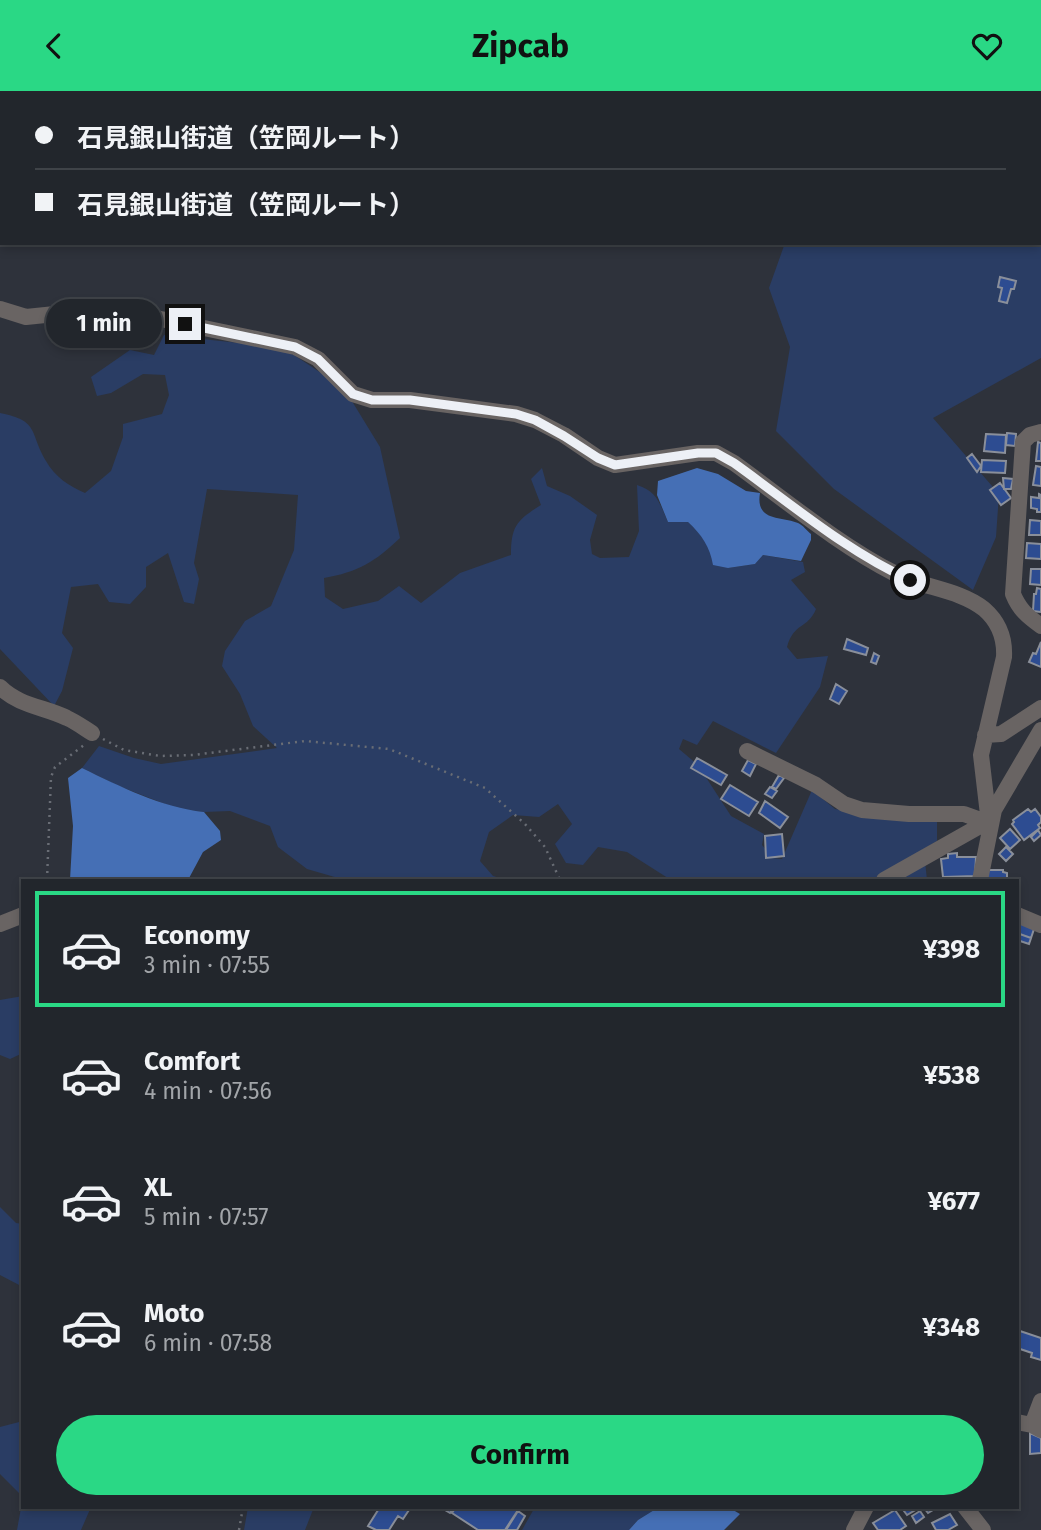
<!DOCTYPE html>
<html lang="en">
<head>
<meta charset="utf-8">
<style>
  body { margin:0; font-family:"Fira Sans","Noto Sans JP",sans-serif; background:#2a2e34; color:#f1f3f6; height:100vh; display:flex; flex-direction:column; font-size:26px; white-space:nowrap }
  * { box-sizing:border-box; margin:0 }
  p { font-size:23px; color:#a2a5a9 }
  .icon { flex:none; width:38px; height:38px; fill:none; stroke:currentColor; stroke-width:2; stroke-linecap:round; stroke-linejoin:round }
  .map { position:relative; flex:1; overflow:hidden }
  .side { position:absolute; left:21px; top:788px; width:998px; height:630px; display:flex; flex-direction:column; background:#22262c; border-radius:0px; box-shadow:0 4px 10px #0003,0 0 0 2px #3f4348 }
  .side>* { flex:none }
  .guide { position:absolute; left:0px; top:0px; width:1041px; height:154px; box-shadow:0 4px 10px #0003,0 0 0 2px #3f4348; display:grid; align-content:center; height:154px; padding:0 35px; background:#22262c }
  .end { position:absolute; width:32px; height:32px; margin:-16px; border:9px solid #edf0f6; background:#111; box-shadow:0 0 0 4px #111 }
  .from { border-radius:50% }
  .bubble { position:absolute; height:49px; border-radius:24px; background:#22262c; box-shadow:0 4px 10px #0003,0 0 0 2px #3f4348; font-size:23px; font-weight:700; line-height:49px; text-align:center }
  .guide b { display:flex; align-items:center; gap:24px; height:66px; font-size:26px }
  .guide b+b { border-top:2px solid #3f4348 }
  .guide i { width:18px; height:18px; background:#f1f3f6 }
  ul { padding:12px 0 0; list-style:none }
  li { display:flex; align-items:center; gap:21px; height:116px; margin:0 14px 10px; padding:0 21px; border:4px solid transparent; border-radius:0px }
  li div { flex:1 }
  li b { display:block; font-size:26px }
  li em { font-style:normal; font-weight:700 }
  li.on { border-color:#2ad885 }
  li>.icon { width:63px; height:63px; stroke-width:1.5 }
  .cta { display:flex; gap:14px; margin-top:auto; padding:14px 35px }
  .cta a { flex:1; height:80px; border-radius:42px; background:#2ad885; color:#111; font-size:28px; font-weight:700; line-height:80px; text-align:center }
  header { display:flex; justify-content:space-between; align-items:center; height:91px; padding:0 35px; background:#2ad885; color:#111; font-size:32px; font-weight:700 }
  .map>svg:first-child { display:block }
</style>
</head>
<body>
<header><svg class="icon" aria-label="back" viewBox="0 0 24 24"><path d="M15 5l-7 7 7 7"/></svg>Zipcab<svg class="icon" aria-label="heart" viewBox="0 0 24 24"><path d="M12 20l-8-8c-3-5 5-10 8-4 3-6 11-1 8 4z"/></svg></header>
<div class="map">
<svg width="1041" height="1439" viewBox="0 0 1041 1439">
  <rect width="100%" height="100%" fill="#2e323b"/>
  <path fill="#2a3d64" d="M0,0H506L2,2V38Z
    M856,0H1041V267L933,327L999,403L996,446L973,499L834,398L776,340L790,256L769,197L785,152H1040V2H855Z
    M164,244L268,255L294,264L333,290L350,307L380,356L400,447C375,471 358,481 324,487L325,506L343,518L378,510L399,495L421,512L460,482L511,464C511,435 517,429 541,414L531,388L542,377L547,395L570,405L597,424L590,449L592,463L600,467L629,466L639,440L637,394C657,400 660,413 668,431H688L701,442L710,460L728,477L755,473L763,464L803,471L805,481L791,489L816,518C808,538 794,531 787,556L797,568L828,565L820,596L776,662L713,630L697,654L683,648L679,658L698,674L731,725L764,743L762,754L773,767L782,768L812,699L835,718L880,725L937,728V750L874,788L838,789H671L627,761L598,756L583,774L566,772L555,753L572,733L558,713L539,726L513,724L489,741L480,770L493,785L507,789H345L307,778L278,756L270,735L230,720L204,721L178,718L116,694L82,677L99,655L134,667L161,673L277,657L253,635L240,603L222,575L225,560L245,530L271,515L294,459L298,404L207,398L194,472L199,488L194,513L184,511L168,462L146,476V496L130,513L109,511L98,493L71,496L62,542L73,557L62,600L54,615L0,558V322C40,330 29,341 46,370C55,386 69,395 85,402L111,380L123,346V333L162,323L169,304L165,284L143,283L111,302L97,305L91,286L130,259L154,264Z
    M925,770L927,789H892Z
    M23,905V962L10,968L0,964V909Z
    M0,1116L16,1132L23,1133V1196L0,1184Z
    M23,1330V1416H91L81,1439H17L23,1406L0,1383V1336Z
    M248,1416H314L305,1439H244Z
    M535,1416H659L638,1429L629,1439H522Z"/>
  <path fill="#456fb5" d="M697,377L718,383L746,400L760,402C755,431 782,425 798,432C803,434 807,440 811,443V449L801,470L763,464L755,473L728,477L713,474C710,456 702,444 688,431H668L657,404L658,390Z
    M82,677C121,696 161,716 204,721L220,740L221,749L203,761L188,789H70L73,735L68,687Z
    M659,1416H728L740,1423L724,1439H629L638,1429Z"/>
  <path fill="#2d4c91" stroke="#8a8f9a" stroke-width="2" d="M1000,186L1016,190L1014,198H1011L1007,212L999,210L1002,197L998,196Z
    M1007,342L1016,343L1015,355L1006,354Z
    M986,343L1006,344L1005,362L984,360Z
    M1038,351L1041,352V370H1036Z
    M972,363L981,375L977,381L967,367Z
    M982,369L1006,370L1005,382L981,381Z
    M1036,375L1041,376V395L1033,394Z
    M1003,387L1013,388L1011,398H1004Z
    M1000,392L1011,407L1001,414L990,399Z
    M1039,403L1041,404V421H1037V418L1031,417V406L1039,407Z
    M1030,429L1041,430V444H1029Z
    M1027,452L1041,453V468L1026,467Z
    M1031,478H1041V494L1030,493Z
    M1037,497L1041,498V521L1033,520L1034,503H1036Z
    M847,548L868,557L866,564L844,558Z
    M1041,551V576L1029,571L1033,562L1036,563Z
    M874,562L879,565L876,573L871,571Z
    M836,593L847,600L839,613L830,608Z
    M697,667L727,684L721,694L691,677Z
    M748,669L756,673L750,685L742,680Z
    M779,684L784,687L776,698L772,696Z
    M730,694L758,711L749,725L721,708Z
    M770,696L777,700L772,707L765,703Z
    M765,710L788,726L780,737L759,722Z
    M1028,718L1031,721L1035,718L1041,726V731L1038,734L1040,737L1024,749L1012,733L1014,731L1013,729Z
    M1010,738L1020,749L1010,758L1000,747Z
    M1038,739L1041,744L1034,750L1031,746Z
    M782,743L784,765L766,767L765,745Z
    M1006,756L1013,763L1006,770L999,763Z
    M957,762V766H976L975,785L943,786L941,768L948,767V763Z
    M987,779H1003V781L1007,782V789H987Z
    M1021,830L1035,835L1031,847L1017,842Z
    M1017,842L1031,847L1029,853L1017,849Z
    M1017,1239L1041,1247V1269L1031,1266L1032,1262L1017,1257Z
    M1030,1342L1041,1347V1362L1030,1363Z
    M380,1416H411L403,1428L398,1425L389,1439H376L368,1435Z
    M440,1416H454L450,1422Z
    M456,1416L493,1417L520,1416L505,1439H478L452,1422Z
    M901,1416H916L917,1418L907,1424Z
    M918,1416H938L928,1422L924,1417L920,1420Z
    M895,1419L906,1435L900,1439H878L873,1432Z
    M518,1420L525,1425L517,1439H506Z
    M920,1420L924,1426L916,1432L912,1425Z
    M950,1423L957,1434L948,1439H936L932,1432Z"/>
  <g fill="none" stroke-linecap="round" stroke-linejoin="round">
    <path stroke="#696d75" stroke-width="2.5" stroke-dasharray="2 5" stroke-linecap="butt" d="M103,648L124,659L160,665L193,664L305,650L389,658L485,697L525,733L545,756L560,789
      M47,789L51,686L55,676L84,654
      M239,1439L243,1416"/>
    <path stroke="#696463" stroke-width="16" d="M1037,0L1038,2
      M0,218L26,226L55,223L79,218H113L295,256L318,268L353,303L372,309H410L516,323L535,329L564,344L598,367L615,374L698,362H716L734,372C784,408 839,454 894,482C922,497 959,498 984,518C999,531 1005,547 1004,566L981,664L989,732
      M1041,341L1030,344L1023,351L1013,503C1019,518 1027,525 1041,535
      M0,596C19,615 45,616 67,627C76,631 84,637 92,642
      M985,644L1001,643L1041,617
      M747,660L816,694L844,713L862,719L909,723H964L989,732
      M884,789L978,736L989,732
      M980,789L994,719L1041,639
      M1017,824L1041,834
      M0,833L23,824
      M1017,1331L1032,1334L1041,1339
      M1032,1334L1041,1310
      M965,1416L983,1439
      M854,1439L866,1416"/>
  </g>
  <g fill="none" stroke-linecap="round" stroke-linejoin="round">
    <path stroke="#edf0f6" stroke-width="9" d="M185,233L295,256L318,268L353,303L372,309H410L516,323L535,329L564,345L598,367L615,374L698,362H716L734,372C790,412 846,460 910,489"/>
  </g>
</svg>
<i class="end from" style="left:910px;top:489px"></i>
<i class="end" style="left:185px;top:233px"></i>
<div class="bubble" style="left:46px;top:208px;width:116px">1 min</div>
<div class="guide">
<b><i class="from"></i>石見銀山街道（笠岡ルート）</b>
<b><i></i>石見銀山街道（笠岡ルート）</b>
</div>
<section class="side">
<ul>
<li class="on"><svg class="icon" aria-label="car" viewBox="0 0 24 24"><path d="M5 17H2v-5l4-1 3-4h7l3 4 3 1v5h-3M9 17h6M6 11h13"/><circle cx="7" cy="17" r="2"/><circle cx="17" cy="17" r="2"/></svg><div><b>Economy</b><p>3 min · 07:55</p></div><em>¥398</em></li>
<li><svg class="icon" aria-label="car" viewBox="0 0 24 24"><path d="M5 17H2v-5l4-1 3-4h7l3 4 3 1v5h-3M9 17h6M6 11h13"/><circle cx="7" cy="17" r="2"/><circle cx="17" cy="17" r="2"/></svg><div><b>Comfort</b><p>4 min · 07:56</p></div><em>¥538</em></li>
<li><svg class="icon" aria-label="car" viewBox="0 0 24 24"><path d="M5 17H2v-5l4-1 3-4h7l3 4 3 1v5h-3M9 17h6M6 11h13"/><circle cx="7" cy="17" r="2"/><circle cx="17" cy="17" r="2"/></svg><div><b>XL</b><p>5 min · 07:57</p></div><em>¥677</em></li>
<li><svg class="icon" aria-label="car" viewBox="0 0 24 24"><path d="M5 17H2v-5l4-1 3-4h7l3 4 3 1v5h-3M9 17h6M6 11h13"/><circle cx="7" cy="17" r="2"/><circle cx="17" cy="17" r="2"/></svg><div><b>Moto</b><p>6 min · 07:58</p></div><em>¥348</em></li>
</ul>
<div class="cta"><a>Confirm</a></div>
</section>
</div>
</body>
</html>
